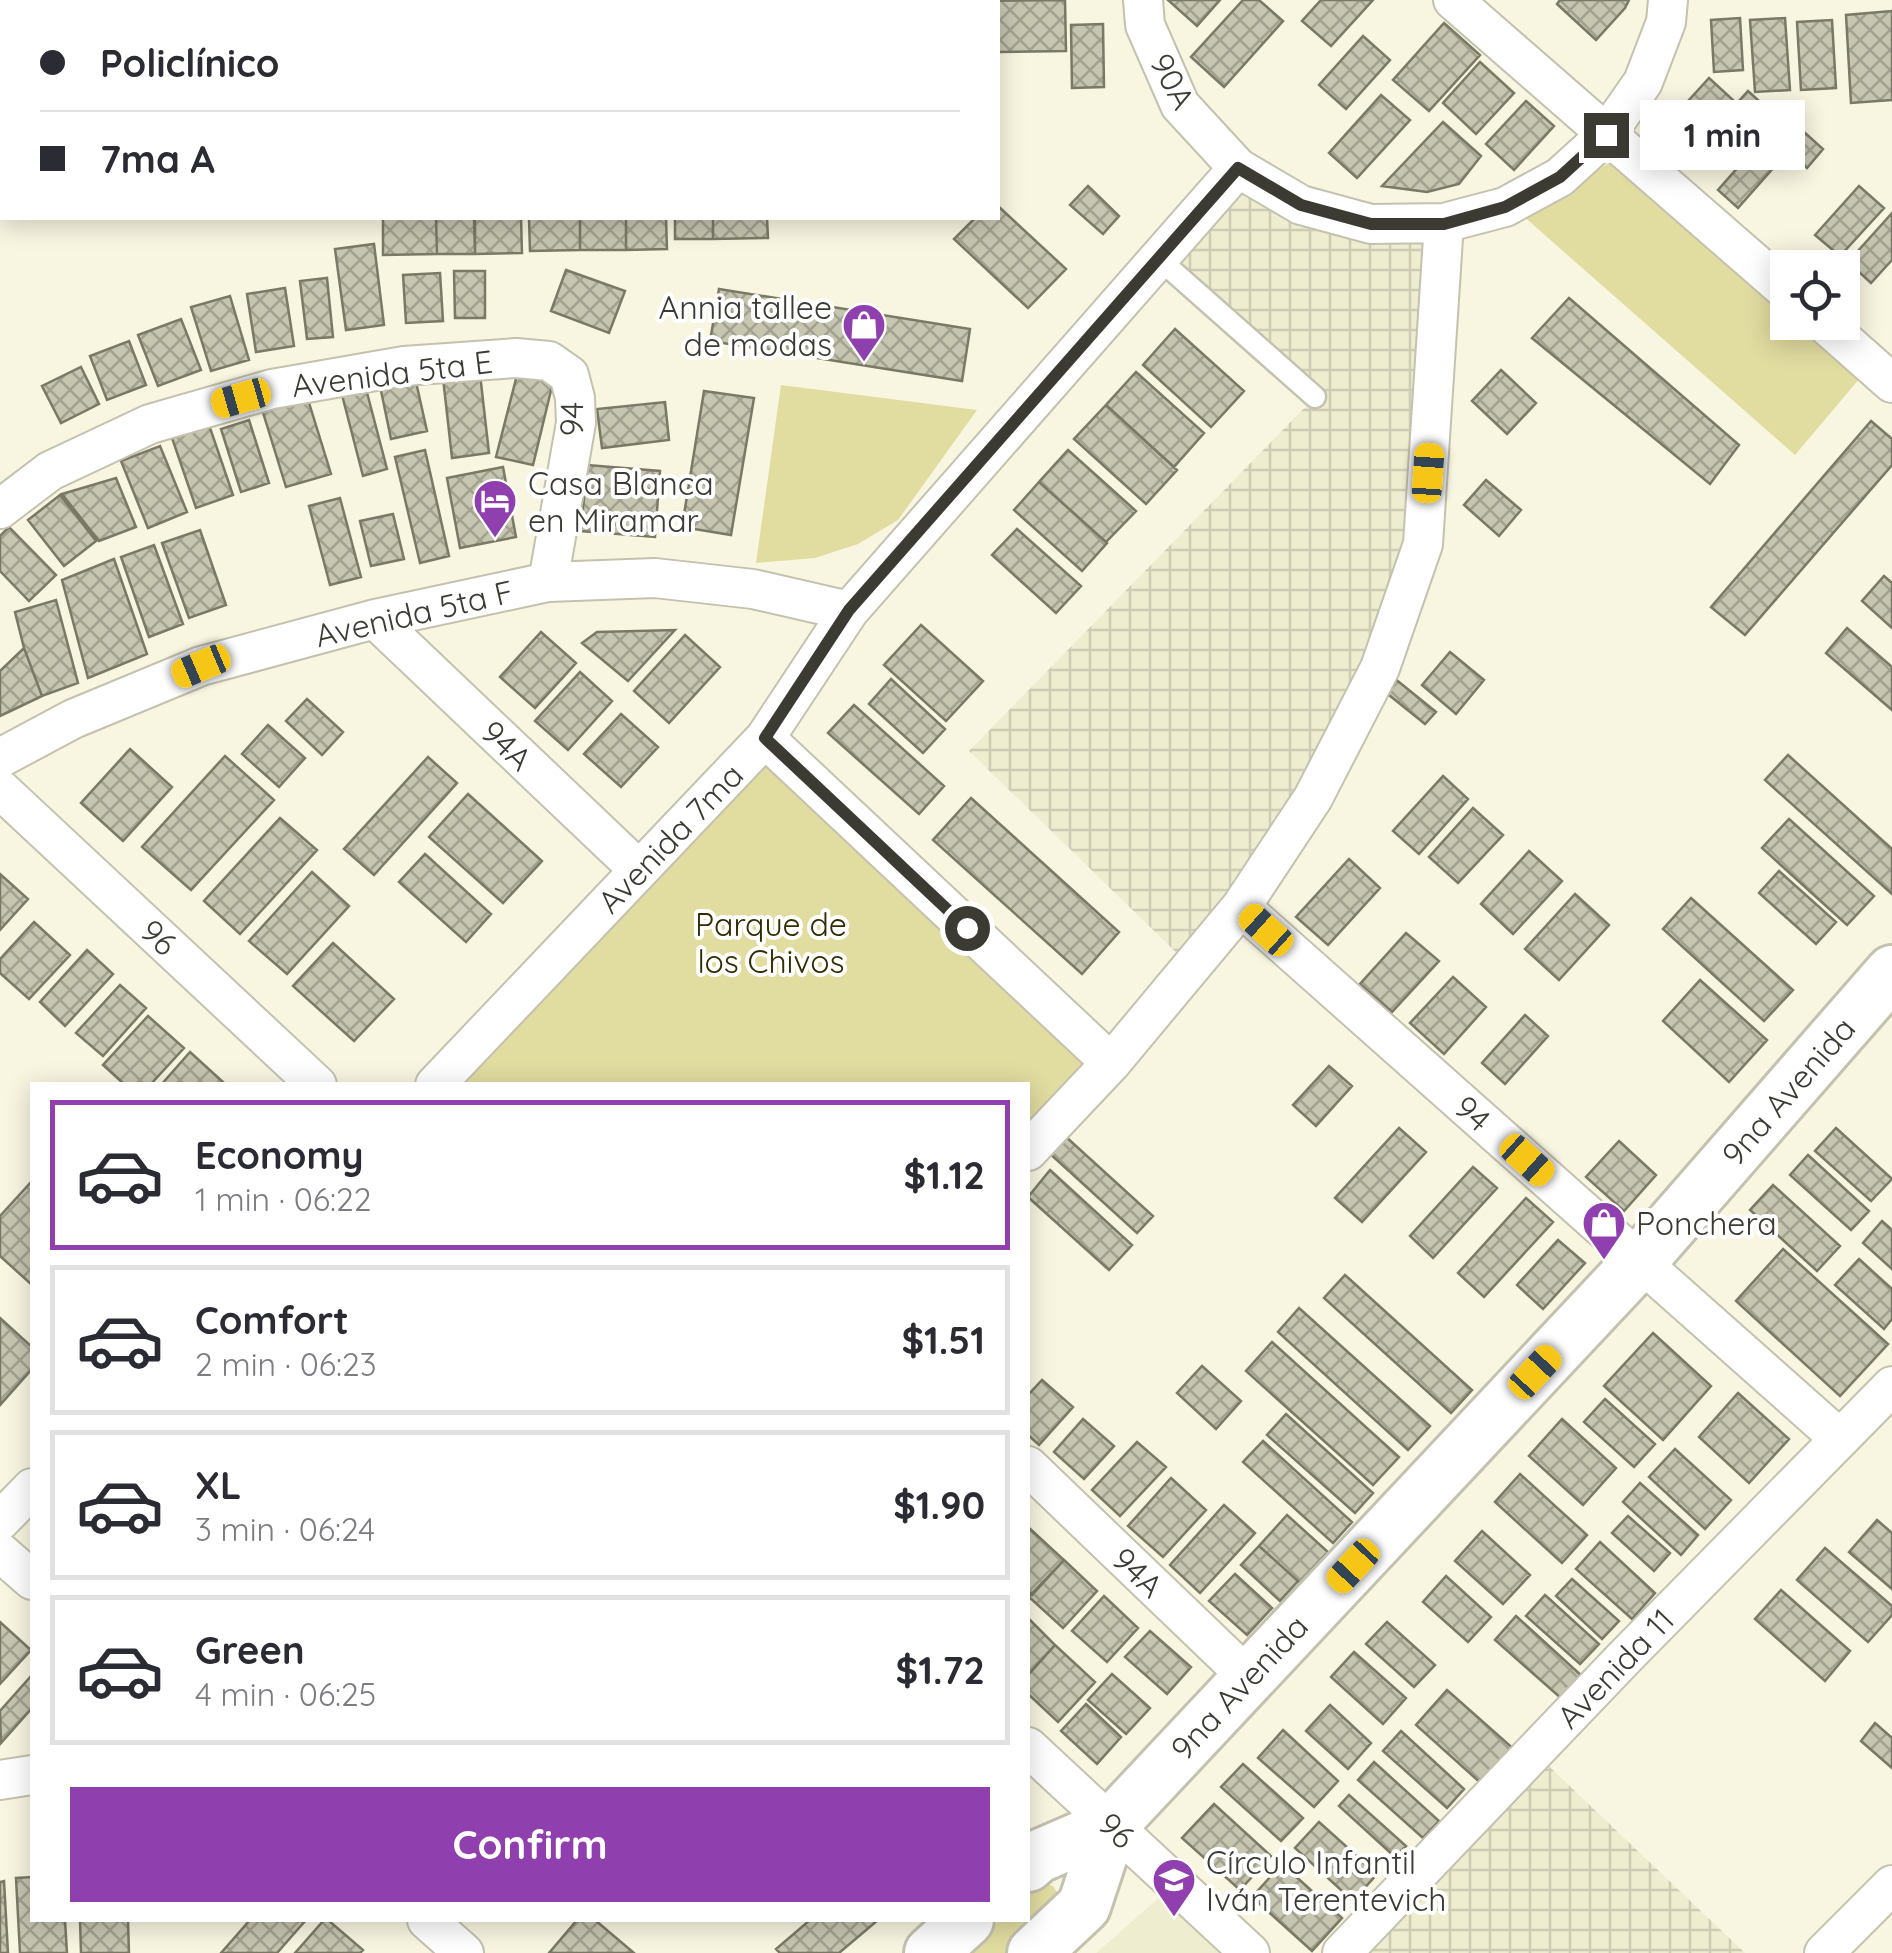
<!DOCTYPE html>
<html lang="en">
<head>
<meta charset="utf-8">
<style>
  body { margin:0; font-family:Quicksand,sans-serif; background:#f2f2f3; color:#2b2b33; height:100vh; display:flex; flex-direction:column; font-size:38px; white-space:nowrap }
  * { box-sizing:border-box; margin:0 }
  p { font-size:32px; color:#7c7c81 }
  .icon { flex:none; width:55px; height:55px; fill:none; stroke:currentColor; stroke-width:2; stroke-linecap:round; stroke-linejoin:round }
  .map { position:relative; flex:1; overflow:hidden }
  .side { position:absolute; left:30px; top:1082px; width:1000px; height:840px; display:flex; flex-direction:column; background:#fff; border-radius:0px; box-shadow:0 5px 25px #0003 }
  .side>* { flex:none }
  .banner { position:absolute; left:0px; top:0px; width:1000px; height:220px; box-shadow:0 5px 25px #0003; display:grid; align-content:center; height:220px; padding:0 40px; background:#fff }
  .controls { position:absolute; left:1770px; top:250px; display:grid; gap:20px }
  .controls a { display:grid; place-items:center; width:90px; height:90px; border-radius:0px; background:#fff; box-shadow:0 5px 25px #0003; font-size:50px }
  .end { position:absolute; width:45px; height:45px; margin:-22px; border:12px solid #3c3b33; background:#fff; box-shadow:0 0 0 5px #fff }
  .from { border-radius:50% }
  .bubble { position:absolute; height:70px; border-radius:0px; background:#fff; box-shadow:0 5px 25px #0003; font-size:32px; font-weight:800; line-height:70px; text-align:center }
  .car { position:absolute; width:30px; height:60px; margin:-30px -15px; border-radius:12px; box-shadow:0 0 8px 2px #0007; background:linear-gradient(#f5c518 24%,#345 0 40%,#f5c518 0 76%,#345 0 86%,#f5c518 0) }
  .banner b { display:flex; align-items:center; gap:35px; height:95px; font-size:38px }
  .banner b+b { border-top:2px solid #e1e1e2 }
  .banner i { width:25px; height:25px; background:#2b2b33 }
  ul { padding:18px 0 0; list-style:none }
  li { display:flex; align-items:center; gap:30px; height:150px; margin:0 20px 15px; padding:0 20px; border:5px solid #e1e1e2; border-radius:0px }
  li div { flex:1 }
  li b { display:block; font-size:38px }
  li em { font-style:normal; font-weight:800 }
  li.active { border-color:#903fae }
  li>.icon { width:90px; height:90px; stroke-width:1.5 }
  .primary-button { display:flex; gap:20px; margin-top:auto; padding:20px 40px }
  .primary-button a { flex:1; height:115px; border-radius:0px; background:#903fae; color:#fff; font-size:40px; font-weight:800; line-height:115px; text-align:center }
  .map>svg:first-child { display:block }
</style>
</head>
<body>
<div class="map">
<svg width="1892" height="1953" viewBox="0 0 1892 1953">
  <defs>
    <pattern id="industrial-grid" width="8" height="8" patternUnits="userSpaceOnUse" patternTransform="scale(2.5)"><rect width="8" height="8" fill="#efedd0"/><path d="M0 4h8M4 0v8" fill="none" stroke="#ceccb3"/></pattern>
    <pattern id="building-cross-hatch" width="8" height="8" patternUnits="userSpaceOnUse" patternTransform="scale(2.5)"><rect width="8" height="8" fill="#c6c5b0"/><path d="M0 0l8 8M0 8l8-8" fill="none" stroke="#a2a190"/></pattern>
  </defs>
  <rect width="100%" height="100%" fill="#f8f6e1"/>
  <path fill="#efedd0" d="M1175,1884L1250,1953H1096Z"/>
  <path fill="url(#industrial-grid)" d="M1238,168L1301,205L1444,223L1423,544L1380,668L1187,963L969,751L1314,398L1158,258Z
    M1534,1752L1745,1953H1342Z"/>
  <path fill="#e1dca0" d="M1609,163L1787,316L1788,322L1796,323L1860,378L1795,455L1522,215Z
    M781,385L977,410L898,520L858,544L815,558L756,563Z
    M765,738L1111,1063L1028,1151V1085H435Z
    M1040,1882L1053,1886L1059,1896L1010,1953H966L1000,1920H1028V1894Z"/>
  <path fill="url(#building-cross-hatch)" stroke="#7a7966" stroke-width="2.5" d="M1065,0L1066,51L998,52V2H978V1Z
    M1168,0H1220L1197,26Z
    M1243,0H1259L1283,21L1224,87L1191,57Z
    M1321,0H1373L1331,46L1302,21Z
    M1560,0H1629L1625,8L1596,40L1557,4Z
    M1892,11V100L1851,103L1846,15Z
    M1740,18L1743,70L1714,72L1711,20Z
    M1785,18L1790,90L1755,92L1750,20Z
    M1832,20L1836,88L1801,90L1797,22Z
    M1444,23L1480,55L1429,111L1393,80Z
    M1103,24L1104,87L1072,88L1071,25Z
    M1363,36L1390,60L1346,109L1319,85Z
    M1480,62L1514,93L1476,134L1443,103Z
    M1709,78L1733,100L1694,143L1670,121Z
    M1748,91L1768,109L1719,163L1699,145Z
    M1381,95L1410,120L1357,178L1329,153Z
    M1526,101L1554,126L1514,170L1486,144Z
    M1783,113L1823,149L1807,168L1766,132Z
    M1443,122L1481,156L1459,184L1427,192L1382,186Z
    M1763,139L1783,157L1738,208L1718,190Z
    M1088,186L1119,216L1103,234L1070,205Z
    M1859,186L1884,208L1840,256L1815,235Z
    M998,206L1066,269L1028,308L954,239L975,218H998Z
    M1892,213V260L1871,283L1848,262Z
    M383,218H436L437,254L383,255Z
    M436,218H475V254H437Z
    M474,218H521L522,253L475,254Z
    M529,218H580V250L530,251Z
    M580,218H626V250H580Z
    M626,218H666L667,249L626,250Z
    M675,218H713V239H675Z
    M713,218H767L768,238L713,239Z
    M374,244L384,325L346,330L335,249Z
    M566,270L625,291L609,333L551,311Z
    M454,271H485V318H455Z
    M440,273L443,321L406,323L403,275Z
    M327,278L333,337L307,339L300,281Z
    M285,288L294,346L256,352L247,294Z
    M719,289L970,329L962,381L710,341Z
    M230,296L249,360L211,371L191,307Z
    M1569,298L1739,445L1710,484L1532,338Z
    M181,319L201,370L158,386L138,335Z
    M1175,329L1244,391L1211,427L1143,365Z
    M129,341L146,385L107,400L90,356Z
    M81,367L99,404L61,423L42,386Z
    M1501,370L1536,403L1507,434L1472,401Z
    M518,371L554,378L533,465L496,457Z
    M1136,372L1204,433L1174,467L1106,405Z
    M414,373L427,431L391,439L379,381Z
    M480,374L489,453L452,458L443,378Z
    M365,385L387,469L363,476L341,391Z
    M704,391L754,398L731,535L682,527Z
    M306,393L331,474L286,487L261,406Z
    M665,402L669,440L602,448L597,409Z
    M1106,405L1177,470L1146,504L1074,439Z
    M249,420L269,483L241,492L221,429Z
    M1871,421L1892,439V465L1745,635L1711,607Z
    M208,422L233,495L196,508L171,435Z
    M160,446L187,512L148,528L121,461Z
    M425,450L449,556L420,563L395,457Z
    M1068,450L1136,511L1106,542L1039,482Z
    M587,465L660,471L655,537L581,531Z
    M503,467L516,537L460,548L447,478Z
    M116,478L136,527L99,541L62,494Z
    M1486,480L1521,510L1499,536L1464,505Z
    M1039,482L1107,543L1082,571L1014,510Z
    M60,495L96,541L64,566L28,520Z
    M340,498L361,577L330,585L309,506Z
    M393,514L404,559L371,566L360,521Z
    M9,527L56,575L29,601L0,571V536Z
    M1017,529L1081,586L1056,613L992,555Z
    M200,530L226,605L189,618L162,543Z
    M154,545L183,624L149,637L121,557Z
    M114,559L147,654L88,678L62,580Z
    M1884,576L1892,583V628L1862,601Z
    M56,600L78,683L42,696L24,648L15,612Z
    M921,625L983,681L946,721L884,665Z
    M1847,628L1892,667V710L1826,653Z
    M675,630L628,681L582,643L597,632Z
    M541,632L576,663L535,708L500,677Z
    M685,635L720,667L669,723L634,691Z
    M24,648L42,696L0,716V671Z
    M1450,652L1484,680L1456,714L1422,685Z
    M580,672L612,701L568,750L535,721Z
    M1394,678L1436,712L1425,724L1384,691Z
    M891,679L945,729L923,753L869,704Z
    M307,699L343,732L322,755L286,721Z
    M854,705L944,786L919,814L828,733Z
    M621,714L658,747L621,787L584,754Z
    M268,725L305,758L279,787L242,754Z
    M130,749L172,787L123,841L81,803Z
    M1788,755L1892,849V894L1765,780Z
    M225,756L274,800L191,890L142,847Z
    M428,757L457,783L374,875L344,849Z
    M1443,776L1468,799L1419,854L1393,831Z
    M468,794L542,861L503,903L429,837Z
    M971,798L1119,932L1082,974L933,840Z
    M1473,808L1503,835L1458,883L1429,857Z
    M280,818L317,850L240,934L204,901Z
    M1789,819L1874,896L1847,925L1762,848Z
    M1529,851L1562,881L1513,934L1481,904Z
    M425,854L491,914L466,942L399,882Z
    M1349,859L1380,888L1328,945L1296,917Z
    M1779,871L1836,922L1816,944L1759,893Z
    M312,872L349,906L287,974L249,941Z
    M0,874L28,899L0,930Z
    M1575,894L1609,925L1559,980L1525,949Z
    M1691,898L1793,990L1764,1021L1663,929Z
    M34,922L70,955L29,999L0,973V959Z
    M1406,933L1439,961L1392,1012L1360,984Z
    M333,943L394,999L354,1041L293,986Z
    M87,950L113,974L65,1026L40,1002Z
    M1453,977L1486,1007L1444,1054L1410,1023Z
    M1700,980L1767,1040L1729,1082L1663,1021Z
    M120,985L146,1008L103,1056L76,1033Z
    M1525,1015L1548,1036L1505,1084L1482,1063Z
    M148,1016L184,1048L150,1085H125L103,1065Z
    M190,1052L223,1082L220,1085H161Z
    M1329,1066L1352,1086L1316,1126L1293,1105Z
    M1399,1128L1426,1152L1362,1222L1335,1198Z
    M1836,1128L1892,1179L1871,1201L1815,1151Z
    M1065,1136L1153,1216L1137,1233L1049,1153Z
    M1619,1141L1656,1175L1624,1211L1586,1177Z
    M1808,1155L1869,1211L1851,1230L1790,1175Z
    M1473,1167L1497,1188L1433,1258L1410,1236Z
    M1050,1170L1132,1245L1109,1270L1028,1197Z
    M32,1181V1285L0,1256V1216Z
    M1773,1185L1840,1246L1817,1271L1750,1210Z
    M1526,1198L1553,1222L1484,1297L1458,1273Z
    M1882,1221L1892,1230V1269L1863,1243Z
    M1558,1240L1585,1263L1543,1309L1517,1285Z
    M1783,1249L1888,1344L1840,1396L1736,1301Z
    M1859,1259L1892,1289V1319L1884,1329L1835,1285Z
    M1345,1275L1472,1390L1451,1413L1324,1298Z
    M1299,1308L1430,1426L1408,1450L1278,1332Z
    M0,1318L32,1347V1369L0,1405Z
    M1653,1333L1711,1386L1663,1440L1604,1386Z
    M1272,1342L1399,1457L1373,1485L1246,1371Z
    M1202,1366L1241,1401L1216,1429L1177,1393Z
    M1042,1380L1073,1407L1039,1445L1028,1435V1395Z
    M1738,1393L1789,1439L1749,1483L1699,1437Z
    M1605,1399L1655,1444L1634,1467L1584,1422Z
    M1286,1414L1373,1493L1355,1513L1267,1435Z
    M1083,1419L1114,1446L1084,1479L1054,1452Z
    M1562,1419L1616,1468L1583,1505L1529,1456Z
    M1263,1441L1352,1522L1333,1543L1243,1462Z
    M1137,1442L1166,1467L1120,1516L1092,1490Z
    M1675,1449L1731,1500L1705,1529L1649,1477Z
    M1520,1474L1587,1535L1562,1563L1495,1502Z
    M1171,1478L1206,1510L1163,1557L1128,1526Z
    M1640,1483L1698,1535L1681,1555L1623,1502Z
    M1224,1505L1255,1533L1200,1593L1170,1565Z
    M1287,1515L1328,1552L1300,1583L1259,1546Z
    M1628,1516L1670,1553L1654,1571L1612,1533Z
    M1877,1520L1892,1533V1589L1849,1552Z
    M1028,1527L1064,1560L1032,1595L1028,1591Z
    M1482,1531L1530,1575L1503,1604L1455,1561Z
    M1600,1542L1655,1593L1632,1619L1576,1569Z
    M1259,1546L1298,1581L1280,1601L1241,1565Z
    M1825,1548L1892,1606V1615L1868,1642L1797,1580Z
    M1064,1560L1097,1591L1063,1628L1029,1597Z
    M1235,1574L1272,1608L1247,1635L1209,1601Z
    M1446,1576L1491,1617L1468,1642L1423,1602Z
    M1572,1579L1619,1621L1602,1639L1556,1596Z
    M1781,1590L1850,1651L1825,1681L1755,1619Z
    M1545,1595L1599,1644L1580,1664L1526,1616Z
    M1104,1596L1138,1628L1107,1662L1072,1631Z
    M1516,1616L1583,1677L1562,1699L1495,1640Z
    M1028,1618L1055,1645L1028,1675Z
    M0,1622L31,1650L0,1684Z
    M1387,1622L1435,1665L1414,1687L1366,1644Z
    M1150,1631L1191,1667L1167,1694L1125,1657Z
    M1055,1645L1095,1682L1058,1722L1028,1694V1675Z
    M1354,1652L1406,1698L1383,1724L1331,1677Z
    M1112,1674L1150,1708L1126,1734L1088,1700Z
    M32,1675V1708L1,1743L0,1711Z
    M1447,1690L1516,1751L1484,1786L1416,1725Z
    M1086,1704L1121,1737L1097,1764L1061,1731Z
    M1330,1705L1371,1743L1348,1769L1306,1731Z
    M1875,1723L1892,1738V1768L1861,1741Z
    M1283,1730L1338,1781L1314,1807L1258,1758Z
    M1401,1731L1464,1789L1447,1808L1383,1751Z
    M1374,1762L1439,1821L1423,1838L1358,1780Z
    M1243,1764L1303,1818L1281,1841L1221,1787Z
    M1349,1795L1406,1846L1395,1857L1339,1806Z
    M1214,1804L1271,1856L1240,1890L1182,1838Z
    M1319,1822L1377,1874L1353,1901L1295,1848Z
    M1282,1864L1342,1918L1312,1951L1252,1897Z
    M32,1877V1920H65L67,1953H20L16,1878Z
    M4,1881L8,1953H0V1882Z
    M80,1920H128L129,1953H81Z
    M250,1920H306L277,1953H221Z
    M324,1920H328L363,1950L360,1953H295Z
    M577,1920H595L634,1953H549Z
    M810,1920H878L839,1953H780L776,1949Z"/>
  <g fill="none" stroke-linecap="round" stroke-linejoin="round">
    <defs>
      <path id="lane" d="M358,0V2
        M701,2V0
        M1158,258L1315,397"/>
      <path id="street" d="M1143,0L1145,25L1180,105L1238,168L1301,205L1371,224L1444,223L1505,207L1560,177L1606,135L1643,82L1666,22L1668,0
        M1453,0L1788,292
        M144,2L149,0
        M0,67L2,66
        M1823,322L1892,383
        M0,509L50,471L150,424L272,389L404,366L516,358L549,361L569,375L575,398L576,423L548,582
        M375,619L639,870
        M765,738L1111,1063
        M0,758L73,719L201,666L375,619L548,582L655,578L753,589L849,611
        M0,789L317,1085
        M1241,907L1840,1439
        M435,1085L765,738L849,611L1238,168
        M1028,1151L1111,1063L1241,907L1313,798L1380,668L1423,544L1444,223
        M1028,1466L1248,1677
        M0,1521L32,1488
        M0,1552L32,1580
        M1028,1747L1250,1953
        M0,1780L32,1775
        M427,1920L464,1953
        M1342,1953L1625,1657L1892,1386
        M1824,1953L1892,1885"/>
      <path id="secondary" d="M1028,1865L1037,1857L1111,1825
        M931,1953L967,1920
        M1034,1953L1084,1906L1111,1825L1640,1261L1892,972"/>
    </defs>
    <use href="#lane" stroke="#c4c2ae" stroke-width="25"/>
    <use href="#street" stroke="#c4c2ae" stroke-width="42"/>
    <use href="#secondary" stroke="#c4c2ae" stroke-width="58"/>
    <use href="#lane" stroke="#fff" stroke-width="20"/>
    <use href="#street" stroke="#fff" stroke-width="38"/>
    <use href="#secondary" stroke="#fff" stroke-width="52"/>
  </g>
  <g fill="none" stroke-linecap="round" stroke-linejoin="round">
    <path stroke="#3c3b33" stroke-width="12" d="M967,928L765,738L849,610L1238,168L1301,205L1371,224H1444L1505,207L1560,177L1606,135"/>
  </g>
  <defs>
    <symbol id="shop-pin" viewBox="-11 -11 22 30"><path d="M0 17L-7.5 6A9.5 9.5 0 1 1 7.5 6Z" fill="#903fae" stroke="#fff"/><path d="M-5-2.5h2.3a2.7 3.5 0 0 1 5.4 0H5L5.5 6h-11ZM-1.5-2.5h3a1.5 2.3 0 0 0-3 0Z" fill="#fff"/></symbol>
    <symbol id="hotel-pin" viewBox="-11 -11 22 30"><path d="M0 17L-7.5 6A9.5 9.5 0 1 1 7.5 6Z" fill="#903fae" stroke="#fff"/><path d="M-6-4.5h1.5V1H6V5H4.5V3h-9V5H-6ZM-4 0a1.8 1.8 0 1 1 3.6 0ZM.5 0V-2.5h3Q6-2.5 6 0Z" fill="#fff"/></symbol>
    <symbol id="school-pin" viewBox="-11 -11 22 30"><path d="M0 17L-7.5 6A9.5 9.5 0 1 1 7.5 6Z" fill="#903fae" stroke="#fff"/><path d="M0-5L7-2L0 1L-7-2ZM-4 1L0 2.5L4 1V4Q0 6-4 4Z" fill="#fff"/></symbol>
  </defs>
  <g fill-rule="evenodd">
    <use href="#shop-pin" x="839" y="300" width="50" height="68"/>
    <use href="#hotel-pin" x="470" y="476" width="50" height="68"/>
    <use href="#shop-pin" x="1579" y="1198" width="50" height="68"/>
    <use href="#school-pin" x="1149" y="1855" width="50" height="68"/>
  </g>
  <g text-anchor="middle" dominant-baseline="central" stroke-width="8" stroke-linejoin="round" paint-order="stroke">
    <g font-size="32" fill="#3c3b33" stroke="#fff">
      <text transform="translate(1173 81) rotate(62)">90A</text>
      <text transform="translate(392 373) rotate(-7)">Avenida 5ta E</text>
      <text transform="translate(571 419) rotate(-89)">94</text>
      <text transform="translate(414 613) rotate(-13)">Avenida 5ta F</text>
      <text transform="translate(507 745) rotate(44)">94A</text>
      <text transform="translate(670 838) rotate(-46)">Avenida 7ma</text>
      <text transform="translate(159 937) rotate(43)">96</text>
      <text transform="translate(1788 1091) rotate(-49)">9na Avenida</text>
      <text transform="translate(1473 1113) rotate(42)">94</text>
      <text transform="translate(1138 1572) rotate(44)">94A</text>
      <text transform="translate(1615 1668) rotate(-46)">Avenida 11</text>
      <text transform="translate(1239 1687) rotate(-47)">9na Avenida</text>
      <text transform="translate(1117 1830) rotate(43)">96</text>
    </g>
    <g font-size="32" fill="#3c3b33" stroke="#fff" text-anchor="start">
      <text x="832" y="307" text-anchor="end">Annia tallee<tspan x="832" dy="37">de modas</tspan></text>
      <text x="528" y="483">Casa Blanca<tspan x="528" dy="37">en Miramar</tspan></text>
      <text x="1636" y="1223">Ponchera</text>
      <text x="1206" y="1862">Círculo Infantil<tspan x="1206" dy="37">Iván Terentevich</tspan></text>
    </g>
    <g font-size="32" fill="#312d01" stroke="#fff">
      <text x="771" y="924">Parque de<tspan x="771" dy="37">los Chivos</tspan></text>
    </g>
  </g>
</svg>
<div class="controls">
<a><svg class="icon" aria-label="locate" viewBox="0 0 24 24"><circle cx="12" cy="12" r="6"/><path d="M12 2v4M12 18v4M2 12h4M18 12h4"/></svg></a>
</div>
<i class="end from" style="left:967px;top:928px"></i>
<i class="end" style="left:1606px;top:135px"></i>
<div class="bubble" style="left:1640px;top:100px;width:165px">1 min</div>
<i class="car" style="left:241px;top:398px;rotate:254deg"></i>
<i class="car" style="left:1428px;top:473px;rotate:4deg"></i>
<i class="car" style="left:201px;top:666px;rotate:247deg"></i>
<i class="car" style="left:1266px;top:930px;rotate:312deg"></i>
<i class="car" style="left:1527px;top:1160px;rotate:132deg"></i>
<i class="car" style="left:1535px;top:1372px;rotate:43deg"></i>
<i class="car" style="left:1353px;top:1566px;rotate:223deg"></i>
<div class="banner">
<b><i class="from"></i>Policlínico</b>
<b><i></i>7ma A</b>
</div>
<section class="side">
<ul>
<li class="active"><svg class="icon" aria-label="car" viewBox="0 0 24 24"><path d="M5 17H2v-5l4-1 3-4h7l3 4 3 1v5h-3M9 17h6M6 11h13"/><circle cx="7" cy="17" r="2"/><circle cx="17" cy="17" r="2"/></svg><div><b>Economy</b><p>1 min · 06:22</p></div><em>$1.12</em></li>
<li><svg class="icon" aria-label="car" viewBox="0 0 24 24"><path d="M5 17H2v-5l4-1 3-4h7l3 4 3 1v5h-3M9 17h6M6 11h13"/><circle cx="7" cy="17" r="2"/><circle cx="17" cy="17" r="2"/></svg><div><b>Comfort</b><p>2 min · 06:23</p></div><em>$1.51</em></li>
<li><svg class="icon" aria-label="car" viewBox="0 0 24 24"><path d="M5 17H2v-5l4-1 3-4h7l3 4 3 1v5h-3M9 17h6M6 11h13"/><circle cx="7" cy="17" r="2"/><circle cx="17" cy="17" r="2"/></svg><div><b>XL</b><p>3 min · 06:24</p></div><em>$1.90</em></li>
<li><svg class="icon" aria-label="car" viewBox="0 0 24 24"><path d="M5 17H2v-5l4-1 3-4h7l3 4 3 1v5h-3M9 17h6M6 11h13"/><circle cx="7" cy="17" r="2"/><circle cx="17" cy="17" r="2"/></svg><div><b>Green</b><p>4 min · 06:25</p></div><em>$1.72</em></li>
</ul>
<div class="primary-button"><a>Confirm</a></div>
</section>
</div>
</body>
</html>
